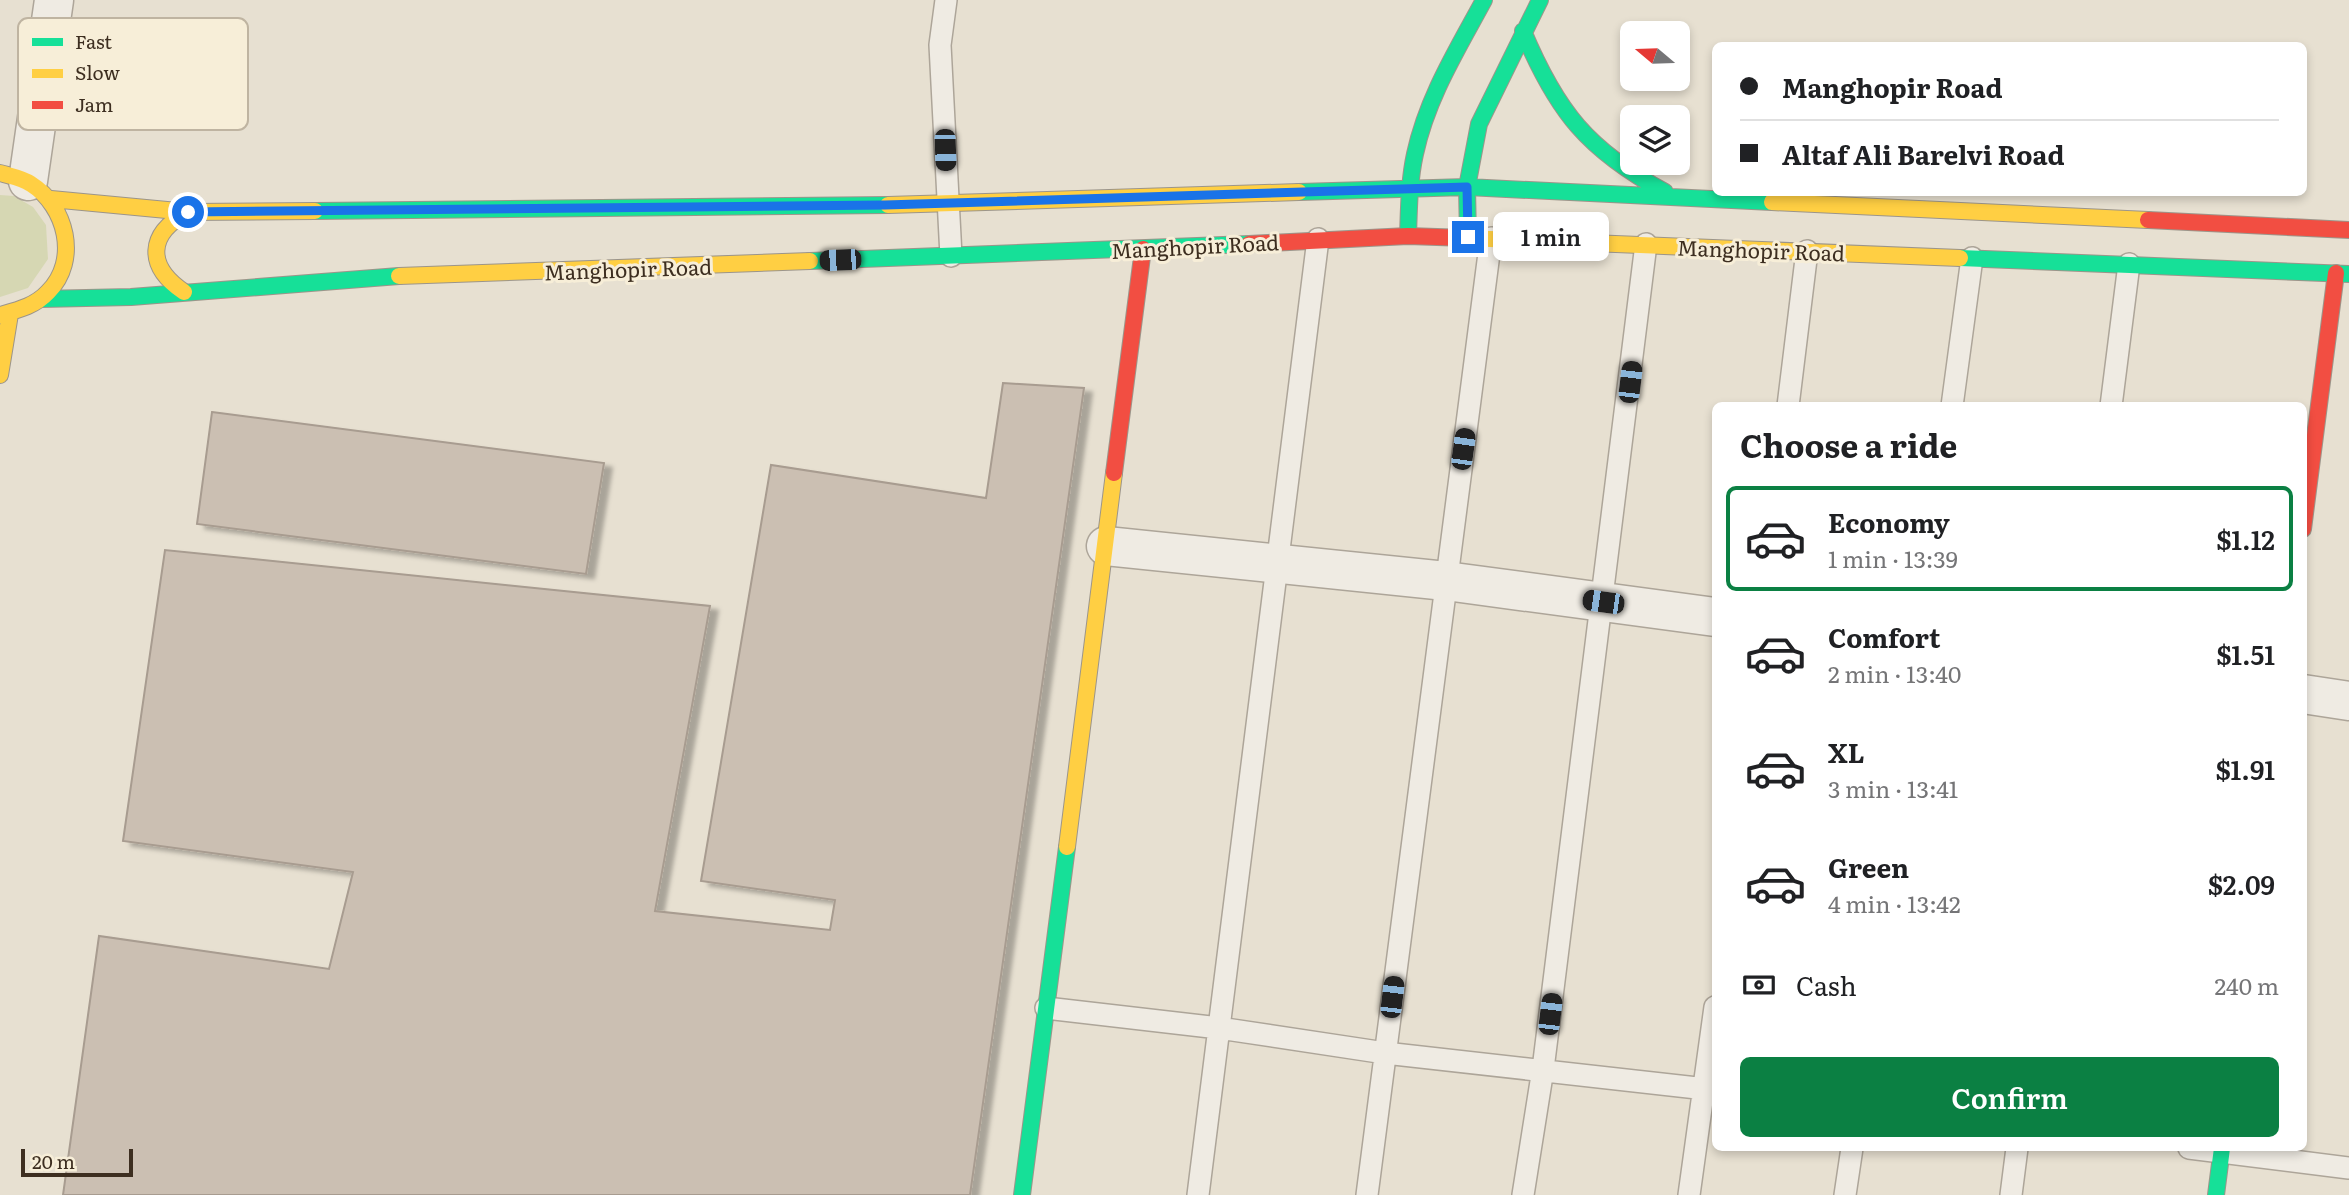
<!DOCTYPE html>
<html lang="en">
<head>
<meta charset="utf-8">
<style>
  body { margin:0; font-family:Literata,serif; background:#f6f6f6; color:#202124; height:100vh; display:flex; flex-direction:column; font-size:26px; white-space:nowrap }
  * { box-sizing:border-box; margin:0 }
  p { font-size:23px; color:#757577 }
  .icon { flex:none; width:38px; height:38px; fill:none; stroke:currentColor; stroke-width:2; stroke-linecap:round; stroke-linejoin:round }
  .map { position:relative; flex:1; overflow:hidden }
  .details { position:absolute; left:1712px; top:402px; width:595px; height:749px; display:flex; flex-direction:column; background:#fff; border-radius:10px; box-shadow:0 4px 10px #0003 }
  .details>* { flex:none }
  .guide { position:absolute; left:1712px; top:42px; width:595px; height:154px; border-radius:10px; box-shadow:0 4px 10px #0003; display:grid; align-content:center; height:154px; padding:0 28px; background:#fff }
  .needle { width:46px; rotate:289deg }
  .fabs { position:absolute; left:1620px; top:21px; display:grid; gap:14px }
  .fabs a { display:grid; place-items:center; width:70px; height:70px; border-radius:10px; background:#fff; box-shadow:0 4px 10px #0003; font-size:35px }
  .scale { position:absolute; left:21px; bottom:18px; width:112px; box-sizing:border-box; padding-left:7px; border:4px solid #3d2e20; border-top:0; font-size:19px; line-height:24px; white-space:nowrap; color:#3d2e20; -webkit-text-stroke:5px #f7eed8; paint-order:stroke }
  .end { position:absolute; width:32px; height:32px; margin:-16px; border:9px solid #1a73e8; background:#fff; box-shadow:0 0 0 4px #fff }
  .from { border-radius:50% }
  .bubble { position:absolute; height:49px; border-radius:10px; background:#fff; box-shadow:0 4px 10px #0003; font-size:23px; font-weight:600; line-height:49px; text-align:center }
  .car { position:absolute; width:21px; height:42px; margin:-21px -10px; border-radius:9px; box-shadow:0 0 5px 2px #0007; background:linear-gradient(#222 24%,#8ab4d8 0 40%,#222 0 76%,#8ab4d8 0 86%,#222 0) }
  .guide b { display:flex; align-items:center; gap:24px; height:66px; font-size:26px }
  .guide b+b { border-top:2px solid #e0e0e0 }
  .guide i { width:18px; height:18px; background:#202124 }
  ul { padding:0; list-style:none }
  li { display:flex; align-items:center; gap:21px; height:105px; margin:0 14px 10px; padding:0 14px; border:4px solid transparent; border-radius:10px }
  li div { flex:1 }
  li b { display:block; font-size:26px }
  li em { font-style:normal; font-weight:600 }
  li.current { border-color:#0b8043 }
  li>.icon { width:63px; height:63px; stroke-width:1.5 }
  h2 { padding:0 28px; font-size:32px; line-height:84px }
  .pay { display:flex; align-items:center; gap:18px; height:77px; padding:0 28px; font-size:26px }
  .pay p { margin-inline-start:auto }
  .cta { display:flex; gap:14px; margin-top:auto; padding:14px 28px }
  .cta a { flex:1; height:80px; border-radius:10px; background:#0b8043; color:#fff; font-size:28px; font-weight:600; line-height:80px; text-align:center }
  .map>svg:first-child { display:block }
</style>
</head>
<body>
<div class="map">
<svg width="2349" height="1195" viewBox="0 0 2349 1195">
  <defs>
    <filter id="shadow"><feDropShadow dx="8" dy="4.5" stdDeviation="2" flood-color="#0004"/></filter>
  </defs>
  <rect width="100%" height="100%" fill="#e7e0d1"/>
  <path fill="#d6d7b3" d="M0,195L14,196L33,207L46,225L48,259L28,288L0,297Z"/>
  <path fill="#cbbfb2" stroke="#a89c90" stroke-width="2" filter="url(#shadow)" d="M1003,383L1084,388L970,1195H63L99,936L329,969L353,872L123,841L165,550L710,606L655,911L830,930L835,900L701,881L771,465L986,498Z
    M212,412L604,463L586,574L197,524Z"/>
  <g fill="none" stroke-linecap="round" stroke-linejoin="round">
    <defs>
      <path id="lane" d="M946,0L940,45L951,256
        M1788,406L1807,251
        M1952,406L1972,258
        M2111,406L2129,264
        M1046,1008L1219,1028L1385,1053L1715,1090
        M2189,1148L2349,1168
        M1198,1195L1318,239
        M1367,1195L1491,238
        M1523,1195L1543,1069L1646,244
        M1689,1195L1715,1007
        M1845,1195L1852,1148
        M2011,1195L2017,1148"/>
      <path id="street" d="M28,181L54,0
        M1106,546L1446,581L1715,617
        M2303,694L2349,701"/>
      <path id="fast" d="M1523,31C1557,112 1588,150 1665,192
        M1299,192L1467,187L1772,202
        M315,211L888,205
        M1408,236C1409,209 1409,181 1415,154C1427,98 1457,50 1484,0
        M1468,237L1467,187L1479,124L1540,0
        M1960,258L2349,274
        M810,261L1249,244
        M41,299L131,297L399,276
        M1022,1195L1067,847
        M2216,1195L2222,1148"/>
      <path id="slow" d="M0,173C10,176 22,178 31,184C66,206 80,260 48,292C35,306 18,310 0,315
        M51,199L188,212L315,211
        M1772,202L2148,220
        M888,205L1299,192
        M1466,238L1960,258
        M399,276L810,261
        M184,292C146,266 147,234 188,212
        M0,375L10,314
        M1067,847L1114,473"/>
      <path id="jam" d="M2148,220L2349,230
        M1249,244L1408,236L1466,238
        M1114,473L1143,249
        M2303,529L2336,273"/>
    </defs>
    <use href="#lane" stroke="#ada599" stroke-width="24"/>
    <use href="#street" stroke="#ada599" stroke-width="41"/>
    <use href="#fast" stroke="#9c958a" stroke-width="18"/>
    <use href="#slow" stroke="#9c958a" stroke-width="18"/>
    <use href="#jam" stroke="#9c958a" stroke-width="18"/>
    <use href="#lane" stroke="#efebe3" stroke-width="21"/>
    <use href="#street" stroke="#efebe3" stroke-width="38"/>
    <use href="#fast" stroke="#16e098" stroke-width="16"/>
    <use href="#slow" stroke="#ffcf43" stroke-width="16"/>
    <use href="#jam" stroke="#f24e42" stroke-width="16"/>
  </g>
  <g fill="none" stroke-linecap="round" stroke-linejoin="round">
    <path stroke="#1a73e8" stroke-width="9" d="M188,212L885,205L1467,187L1468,237"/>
  </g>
  <g text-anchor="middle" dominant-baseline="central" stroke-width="6" stroke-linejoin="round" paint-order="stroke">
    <g font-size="21" fill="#3d2e20" stroke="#f7eed8">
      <text transform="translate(1195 245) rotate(-3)">Manghopir Road</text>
      <text transform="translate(1761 249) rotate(2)">Manghopir Road</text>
      <text transform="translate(628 268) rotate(-2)">Manghopir Road</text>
    </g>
  </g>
  <rect x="18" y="18" width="230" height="112" rx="10" fill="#f7eed8" stroke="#bfb4a1" stroke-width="2"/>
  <rect x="32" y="38" width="31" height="8" fill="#16e098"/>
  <rect x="32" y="69" width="31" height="9" fill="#ffcf43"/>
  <rect x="32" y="101" width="31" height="8" fill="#f24e42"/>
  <g font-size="19" fill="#3d2e20">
    <text x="75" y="49">Fast</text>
    <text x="75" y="80">Slow</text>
    <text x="75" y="112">Jam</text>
  </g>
</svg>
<div class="fabs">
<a><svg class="needle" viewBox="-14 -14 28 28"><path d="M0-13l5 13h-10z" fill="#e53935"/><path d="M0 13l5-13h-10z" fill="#757577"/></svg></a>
<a><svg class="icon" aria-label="layers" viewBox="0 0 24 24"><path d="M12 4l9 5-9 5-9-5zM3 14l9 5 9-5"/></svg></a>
</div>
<div class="scale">20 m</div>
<i class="end from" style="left:188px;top:212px"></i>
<i class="end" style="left:1468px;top:237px"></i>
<div class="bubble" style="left:1493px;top:212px;width:116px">1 min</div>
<i class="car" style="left:945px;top:150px;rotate:178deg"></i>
<i class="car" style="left:840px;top:260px;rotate:268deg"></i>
<i class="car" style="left:1630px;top:382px;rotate:7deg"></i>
<i class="car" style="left:1463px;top:449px;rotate:8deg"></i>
<i class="car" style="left:1603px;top:602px;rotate:278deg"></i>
<i class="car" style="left:1392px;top:997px;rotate:7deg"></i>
<i class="car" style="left:1550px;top:1014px;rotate:7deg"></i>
<div class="guide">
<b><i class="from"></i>Manghopir Road</b>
<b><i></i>Altaf Ali Barelvi Road</b>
</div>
<section class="details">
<h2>Choose a ride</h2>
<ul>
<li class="current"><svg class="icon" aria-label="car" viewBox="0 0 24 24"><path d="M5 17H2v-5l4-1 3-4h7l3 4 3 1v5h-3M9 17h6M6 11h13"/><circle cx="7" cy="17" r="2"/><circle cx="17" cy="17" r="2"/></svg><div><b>Economy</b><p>1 min · 13:39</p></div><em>$1.12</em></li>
<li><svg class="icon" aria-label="car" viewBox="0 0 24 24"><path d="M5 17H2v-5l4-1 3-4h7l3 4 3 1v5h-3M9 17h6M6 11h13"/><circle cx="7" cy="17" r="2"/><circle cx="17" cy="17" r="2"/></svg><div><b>Comfort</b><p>2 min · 13:40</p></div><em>$1.51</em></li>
<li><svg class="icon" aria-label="car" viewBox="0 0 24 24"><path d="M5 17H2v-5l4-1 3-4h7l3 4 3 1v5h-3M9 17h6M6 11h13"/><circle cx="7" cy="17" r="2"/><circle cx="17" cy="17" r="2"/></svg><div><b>XL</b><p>3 min · 13:41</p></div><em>$1.91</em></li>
<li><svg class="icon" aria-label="car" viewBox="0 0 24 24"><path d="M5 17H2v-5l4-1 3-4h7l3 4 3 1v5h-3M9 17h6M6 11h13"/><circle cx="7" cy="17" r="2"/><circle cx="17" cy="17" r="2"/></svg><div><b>Green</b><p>4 min · 13:42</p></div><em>$2.09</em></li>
</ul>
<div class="pay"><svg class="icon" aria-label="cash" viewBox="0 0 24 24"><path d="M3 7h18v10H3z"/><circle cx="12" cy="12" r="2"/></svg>Cash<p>240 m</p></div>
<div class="cta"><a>Confirm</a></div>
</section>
</div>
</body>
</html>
